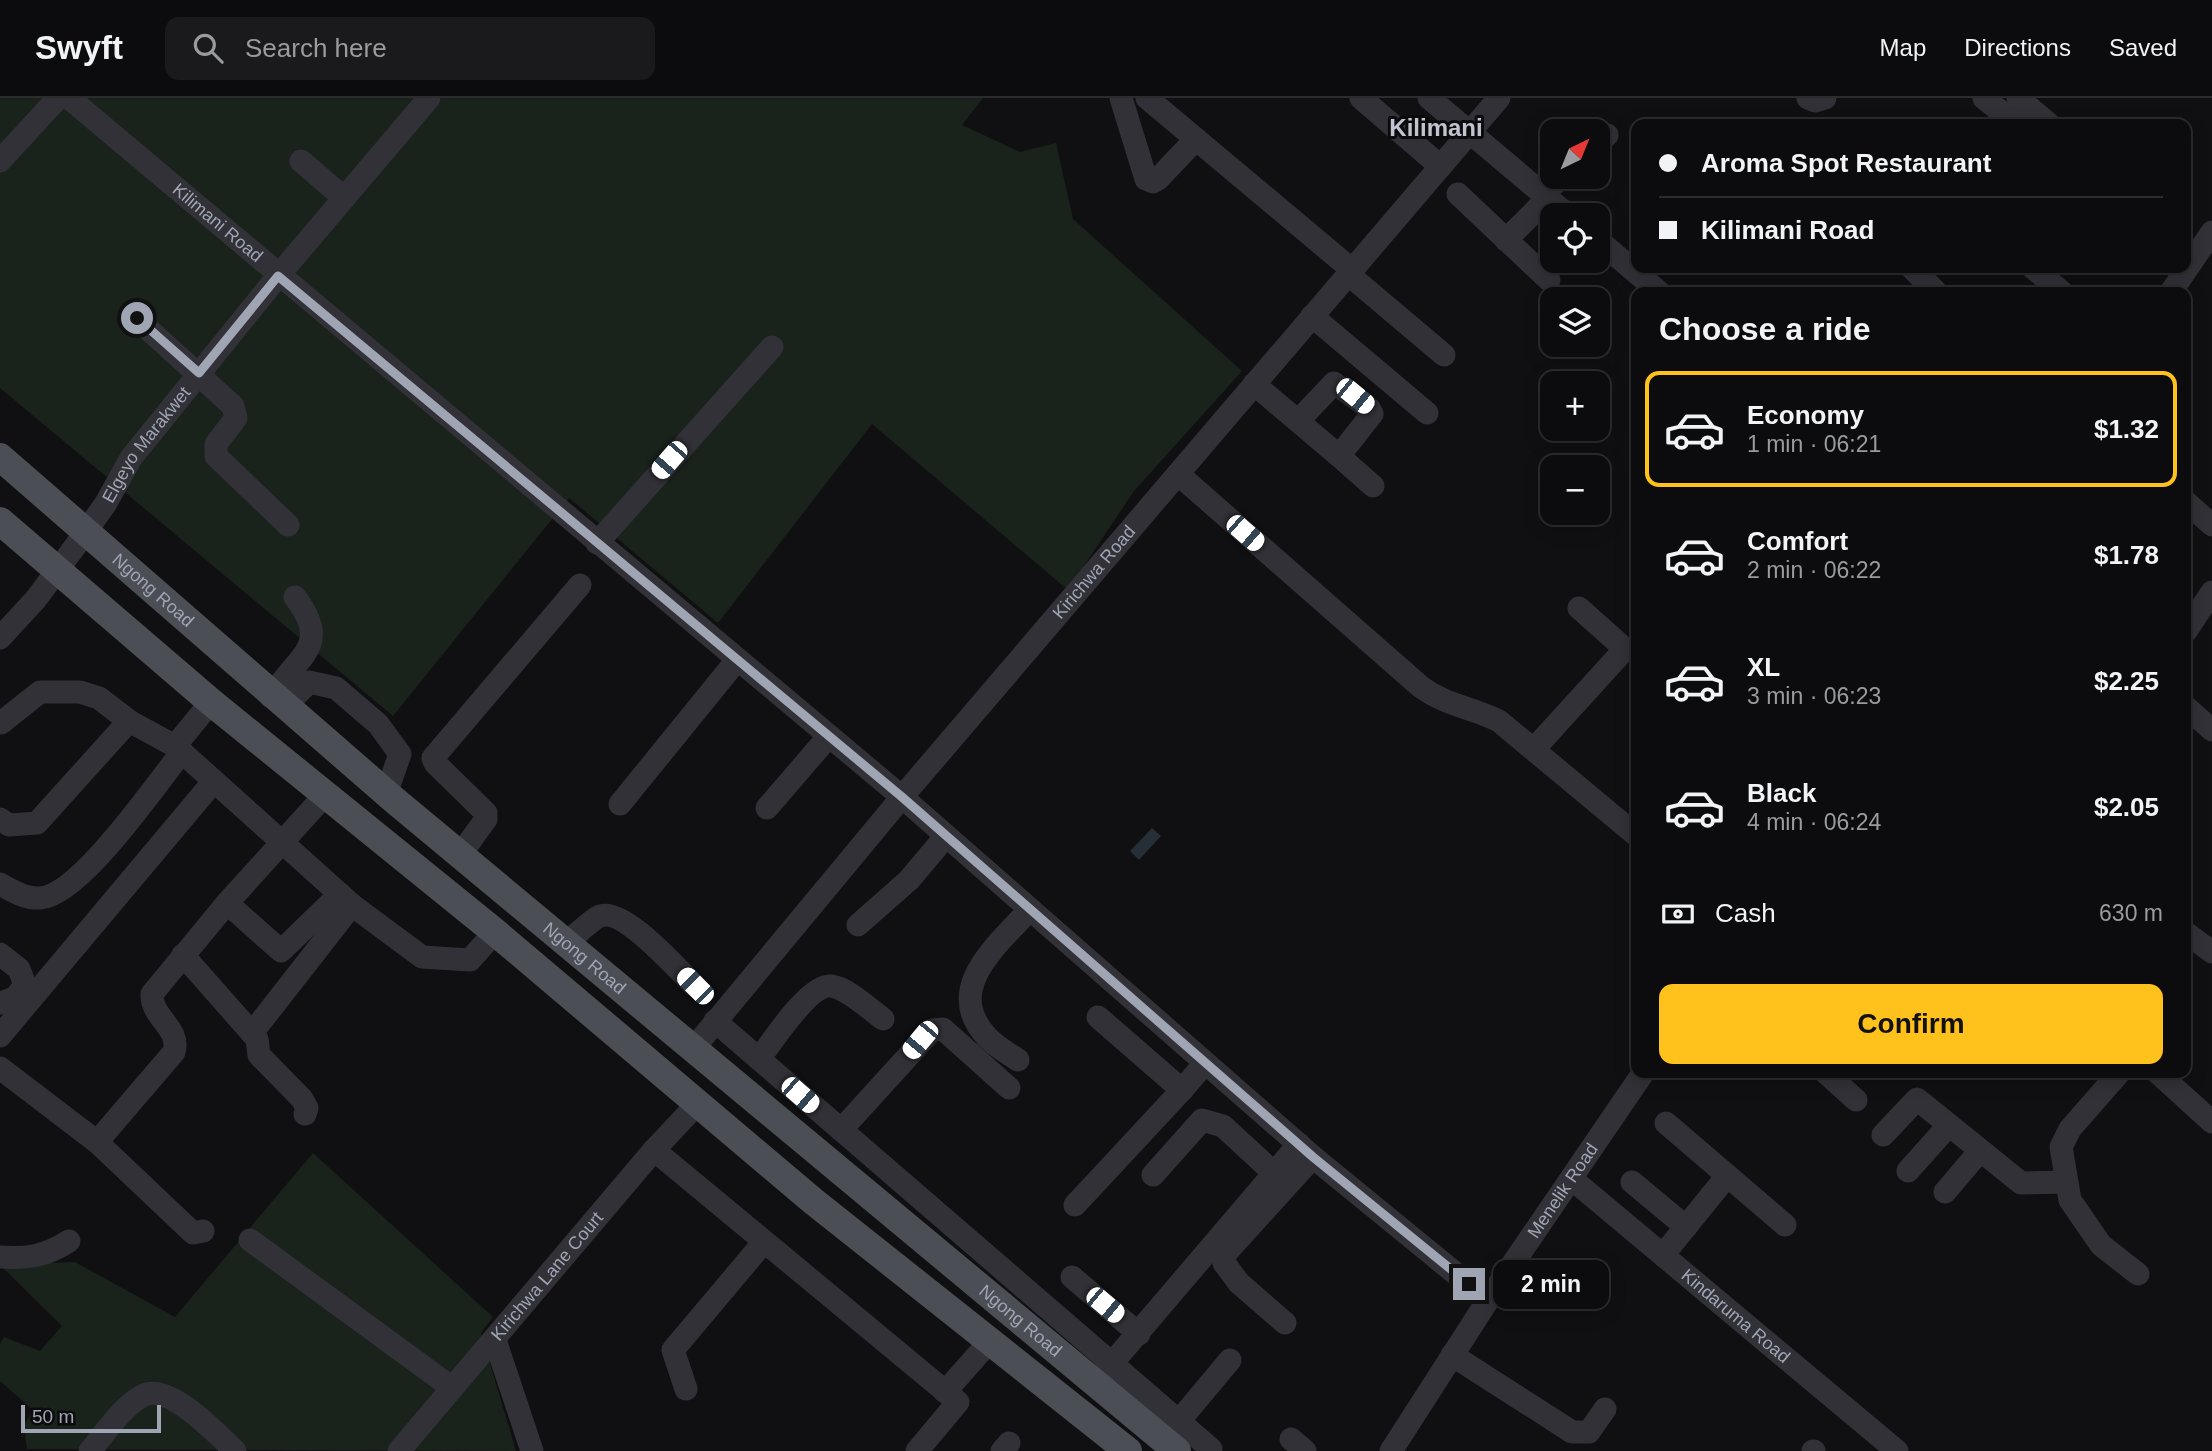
<!DOCTYPE html>
<html lang="en">
<head>
<meta charset="utf-8">
<style>
  body { margin:0; font-family:Helvetica,sans-serif; background:#1a1a1c; color:#f1f3f6; height:100vh; display:flex; flex-direction:column; font-size:26px; white-space:nowrap }
  * { box-sizing:border-box; margin:0 }
  p { font-size:23px; color:#9a9b9e }
  .icon { flex:none; width:38px; height:38px; fill:none; stroke:currentColor; stroke-width:2; stroke-linecap:round; stroke-linejoin:round }
  .map { position:relative; flex:1; overflow:hidden }
  .panel { position:absolute; left:1631px; top:189px; width:560px; height:791px; display:flex; flex-direction:column; background:#0c0c0e; border-radius:14px; box-shadow:0 4px 18px #0003,0 0 0 2px #2c2c2e }
  .panel>* { flex:none }
  .hud { position:absolute; left:1631px; top:21px; width:560px; height:154px; border-radius:14px; box-shadow:0 4px 18px #0003,0 0 0 2px #2c2c2e; display:grid; align-content:center; height:154px; padding:0 28px; background:#0c0c0e }
  .needle { width:46px; rotate:43deg }
  .controls { position:absolute; left:1540px; top:21px; display:grid; gap:14px }
  .controls a { display:grid; place-items:center; width:70px; height:70px; border-radius:14px; background:#0c0c0e; box-shadow:0 4px 18px #0003,0 0 0 2px #2c2c2e; font-size:35px }
  .scale { position:absolute; left:21px; bottom:18px; width:140px; box-sizing:border-box; padding-left:7px; border:4px solid #a0a5b4; border-top:0; font-size:19px; line-height:24px; white-space:nowrap; color:#a0a5b4; -webkit-text-stroke:5px #0b0b0d; paint-order:stroke }
  .end { position:absolute; width:32px; height:32px; margin:-16px; border:9px solid #a0a5b4; background:#111; box-shadow:0 0 0 4px #111 }
  .from { border-radius:50% }
  .bubble { position:absolute; height:49px; border-radius:14px; background:#0c0c0e; box-shadow:0 4px 18px #0003,0 0 0 2px #2c2c2e; font-size:23px; font-weight:700; line-height:49px; text-align:center }
  .car { position:absolute; width:21px; height:42px; margin:-21px -10px; border-radius:9px; box-shadow:0 0 5px 2px #0007; background:linear-gradient(#fff 24%,#345 0 40%,#fff 0 76%,#345 0 86%,#fff 0) }
  .hud b { display:flex; align-items:center; gap:24px; height:66px; font-size:26px }
  .hud b+b { border-top:2px solid #2c2c2e }
  .hud i { width:18px; height:18px; background:#f1f3f6 }
  ul { padding:0; list-style:none }
  li { display:flex; align-items:center; gap:21px; height:116px; margin:0 14px 10px; padding:0 14px; border:4px solid transparent; border-radius:14px }
  li div { flex:1 }
  li b { display:block; font-size:26px }
  li em { font-style:normal; font-weight:700 }
  li.current { border-color:#ffc11b }
  li>.icon { width:63px; height:63px; stroke-width:1.5 }
  h2 { padding:0 28px; font-size:32px; line-height:84px }
  .pay { display:flex; align-items:center; gap:18px; height:77px; padding:0 28px; font-size:26px }
  .pay p { margin-inline-start:auto }
  .action { display:flex; gap:14px; margin-top:auto; padding:14px 28px }
  .action a { flex:1; height:80px; border-radius:14px; background:#ffc11b; color:#111; font-size:28px; font-weight:700; line-height:80px; text-align:center }
  header { display:flex; align-items:center; gap:42px; box-sizing:border-box; height:98px; padding:0 35px; background:#0c0c0e; border-bottom:2px solid #2c2c2e }
  header strong { font-size:33px }
  nav { display:flex; gap:38px; margin-inline-start:auto; font-size:24px }
  .search { width:490px; height:63px; background:#1a1a1c; display:flex; align-items:center; gap:18px; box-sizing:border-box; padding:0 24px; border-radius:14px; color:#9a9b9e; font-size:26px }
  .map>svg:first-child { display:block }
</style>
</head>
<body>
<header>
<strong>Swyft</strong>
<div class="search"><svg class="icon" aria-label="search" viewBox="0 0 24 24"><circle cx="10" cy="10" r="6"/><path d="M15 15l6 6"/></svg>Search here</div>
<nav><a>Map</a><a>Directions</a><a>Saved</a></nav>
</header>
<div class="map">
<svg width="2212" height="1353" viewBox="0 0 2212 1353">
  <rect width="100%" height="100%" fill="#101012"/>
  <path fill="#1a221c" d="M0,0H983L962,27L1020,54L1056,45L1073,121L1242,273L1134,393L1068,492L872,326L718,525L569,400L393,618L0,290Z
    M313,1055L493,1219L481,1235L516,1353L27,1351L24,1327L33,1312L0,1283V1246L4,1239L40,1253L62,1228L0,1167L75,1164L175,1219Z"/>
  <path fill="#262e36" d="M1152,730L1161,738L1139,762L1130,753Z"/>
  <g fill="none" stroke-linecap="round" stroke-linejoin="round">
    <g stroke="#313137" stroke-width="23">
      <path id="s1" d="M69,0L902,699L1313,1059L1488,1202"/>
      <path d="M1121,0L1146,81L1153,84L1158,81L1196,41"/>
      <path d="M1147,0L1351,171"/>
      <path d="M1361,0L1440,68"/>
      <path d="M1429,0L1568,117"/>
      <path d="M1808,0L1815,3L1825,0"/>
      <path d="M1984,0L2016,26"/>
      <path d="M2018,0L2049,26"/>
      <path d="M1598,45L1607,37"/>
      <path d="M0,63L58,0"/>
      <path d="M301,63L344,100"/>
      <path d="M1458,96L1549,182"/>
      <path d="M1543,96L1562,79"/>
      <path d="M1506,142L1548,100"/>
      <path d="M1598,142L1659,194"/>
      <path d="M1912,170L1936,194"/>
      <path d="M2033,170L2062,194"/>
      <path d="M1348,176L1444,257"/>
      <path d="M2171,194L2212,134"/>
      <path d="M1312,218L1427,315"/>
      <path d="M137,221L233,308L236,320L216,346V358L288,427"/>
      <path d="M1254,286L1339,358L1372,316L1369,310L1334,285L1298,323"/>
      <path d="M1339,358L1373,388"/>
      <path d="M1178,376L1421,589C1447,608 1471,609 1499,623L1636,737"/>
      <path d="M2186,404L2212,427"/>
      <path d="M597,445L772,249"/>
      <path d="M2186,533L2212,494"/>
      <path id="s2" d="M0,540L36,501L85,435L106,405L131,360L278,178L429,0"/>
      <path d="M271,599C297,557 333,549 295,499"/>
      <path d="M284,609L309,584L336,590L378,626L400,656L386,696"/>
      <path d="M2186,609L2212,632"/>
      <path d="M1,625L40,594H80L99,600L129,623L175,648L211,604"/>
      <path d="M175,648L352,807L422,859L470,862L495,834"/>
      <path d="M1534,651L1625,551L1579,510"/>
      <path d="M325,697L227,805L281,853L340,796"/>
      <path d="M620,706L737,562"/>
      <path d="M767,710L829,638"/>
      <path d="M0,721L9,727L37,725L129,623"/>
      <path d="M460,757L486,721V715L435,665L433,660L580,487"/>
      <path d="M0,786C12,793 26,801 40,800C80,798 156,686 182,654"/>
      <path d="M858,827L909,782L946,738"/>
      <path d="M2186,835L2212,854"/>
      <path d="M565,846C574,839 592,821 600,818C624,809 678,872 695,888"/>
      <path d="M0,856L19,871L25,887L15,900L0,905"/>
      <path d="M183,857L257,941L259,957L302,1001L307,1010L305,1016"/>
      <path d="M1098,919L1182,992L1205,965"/>
      <path d="M715,923L1211,1351"/>
      <path d="M252,935L352,807"/>
      <path d="M0,938L214,683"/>
      <path id="s3" d="M693,951L902,699L1499,0"/>
      <path d="M759,961C772,944 809,886 831,888C848,890 869,911 883,921"/>
      <path d="M1018,962C1008,955 995,948 987,939C942,890 998,847 1030,811"/>
      <path d="M0,970L97,1044"/>
      <path d="M1826,975L1856,1002"/>
      <path d="M2119,975L2070,1031L2061,1049L2070,1102L2101,1147L2138,1176"/>
      <path d="M2158,975L2212,1024"/>
      <path d="M1666,1025L1785,1127"/>
      <path d="M841,1032L932,932L943,931L1009,990"/>
      <path d="M1883,1037L1917,1001L2021,1085L2066,1084"/>
      <path d="M654,1052L958,1304L917,1353"/>
      <path d="M1908,1073L1949,1027"/>
      <path d="M1153,1077L1202,1022L1223,1028L1275,1076"/>
      <path id="s4" d="M1573,1082L1897,1353"/>
      <path d="M1632,1084L1686,1129"/>
      <path d="M1945,1094L1979,1054"/>
      <path d="M1075,1107L1182,992"/>
      <path d="M203,1133L193,1135L97,1044L174,954C181,930 151,920 152,896L227,805"/>
      <path d="M250,1142L451,1289"/>
      <path d="M1663,1157L1727,1078"/>
      <path d="M0,1159C27,1161 46,1158 69,1143"/>
      <path d="M1072,1179L1139,1236"/>
      <path d="M1285,1225L1239,1185L1224,1165L1225,1156L1313,1059"/>
      <path d="M495,1242L532,1353"/>
      <path d="M1452,1257L1572,1334H1589L1605,1311"/>
      <path d="M1102,1277L1299,1046"/>
      <path d="M686,1291L673,1252L763,1145"/>
      <path d="M945,1294L990,1243"/>
      <path d="M1179,1323L1230,1262"/>
      <path d="M1291,1341L1305,1353"/>
      <path d="M90,1353C106,1334 121,1310 142,1298C168,1283 217,1336 235,1353"/>
      <path id="s5" d="M399,1353L654,1052L699,1004"/>
      <path d="M1002,1353L1009,1345"/>
      <path id="s6" d="M1391,1353L1488,1202L1643,975"/>
      <path d="M1813,1353H1814"/>
    </g>
    <g stroke="#4c4e56" stroke-width="28">
      <path id="s7" d="M0,359L393,701L1177,1353"/>
      <path d="M0,423L211,604L495,834L813,1103L1128,1353"/>
    </g>
  </g>
  <g fill="none" stroke-linecap="round" stroke-linejoin="round">
    <path stroke="#a0a5b4" stroke-width="9" d="M137,220L199,275L278,178L902,699L1313,1059L1469,1186"/>
  </g>
  <g text-anchor="middle" dominant-baseline="central" stroke-width="6" stroke-linejoin="round" paint-order="stroke">
    <g font-size="18" fill="#a0a5b4" stroke="#0b0b0d">
      <text stroke="none"><textPath href="#s1" startOffset="194">Kilimani Road</textPath></text>
      <text stroke="none"><textPath href="#s2" startOffset="243">Elgeyo Marakwet</textPath></text>
      <text stroke="none"><textPath href="#s3" startOffset="623">Kirichwa Road</textPath></text>
      <text stroke="none"><textPath href="#s7" startOffset="203">Ngong Road</textPath></text>
      <text stroke="none"><textPath href="#s7" startOffset="770">Ngong Road</textPath></text>
      <text stroke="none"><textPath href="#s6" startOffset="312">Menelik Road</textPath></text>
      <text stroke="none"><textPath href="#s5" startOffset="229">Kirichwa Lane Court</textPath></text>
      <text stroke="none"><textPath href="#s4" startOffset="212">Kindaruma Road</textPath></text>
      <text stroke="none"><textPath href="#s7" startOffset="1337">Ngong Road</textPath></text>
    </g>
    <g font-size="24" font-weight="bold" fill="#c1c4d0" stroke="#0b0b0d">
      <text x="1436" y="29">Kilimani</text>
    </g>
  </g>
</svg>
<div class="controls">
<a><svg class="needle" viewBox="-14 -14 28 28"><path d="M0-13l5 13h-10z" fill="#e53935"/><path d="M0 13l5-13h-10z" fill="#9a9b9e"/></svg></a>
<a><svg class="icon" aria-label="locate" viewBox="0 0 24 24"><circle cx="12" cy="12" r="6"/><path d="M12 2v4M12 18v4M2 12h4M18 12h4"/></svg></a>
<a><svg class="icon" aria-label="layers" viewBox="0 0 24 24"><path d="M12 4l9 5-9 5-9-5zM3 14l9 5 9-5"/></svg></a>
<a>+</a>
<a>−</a>
</div>
<div class="scale">50 m</div>
<i class="end from" style="left:137px;top:220px"></i>
<i class="end" style="left:1469px;top:1186px"></i>
<div class="bubble" style="left:1493px;top:1162px;width:116px">2 min</div>
<i class="car" style="left:1355px;top:298px;rotate:129deg"></i>
<i class="car" style="left:669px;top:362px;rotate:221deg"></i>
<i class="car" style="left:1245px;top:435px;rotate:131deg"></i>
<i class="car" style="left:695px;top:888px;rotate:315deg"></i>
<i class="car" style="left:920px;top:942px;rotate:220deg"></i>
<i class="car" style="left:800px;top:997px;rotate:131deg"></i>
<i class="car" style="left:1105px;top:1207px;rotate:130deg"></i>
<div class="hud">
<b><i class="from"></i>Aroma Spot Restaurant</b>
<b><i></i>Kilimani Road</b>
</div>
<section class="panel">
<h2>Choose a ride</h2>
<ul>
<li class="current"><svg class="icon" aria-label="car" viewBox="0 0 24 24"><path d="M5 17H2v-5l4-1 3-4h7l3 4 3 1v5h-3M9 17h6M6 11h13"/><circle cx="7" cy="17" r="2"/><circle cx="17" cy="17" r="2"/></svg><div><b>Economy</b><p>1 min · 06:21</p></div><em>$1.32</em></li>
<li><svg class="icon" aria-label="car" viewBox="0 0 24 24"><path d="M5 17H2v-5l4-1 3-4h7l3 4 3 1v5h-3M9 17h6M6 11h13"/><circle cx="7" cy="17" r="2"/><circle cx="17" cy="17" r="2"/></svg><div><b>Comfort</b><p>2 min · 06:22</p></div><em>$1.78</em></li>
<li><svg class="icon" aria-label="car" viewBox="0 0 24 24"><path d="M5 17H2v-5l4-1 3-4h7l3 4 3 1v5h-3M9 17h6M6 11h13"/><circle cx="7" cy="17" r="2"/><circle cx="17" cy="17" r="2"/></svg><div><b>XL</b><p>3 min · 06:23</p></div><em>$2.25</em></li>
<li><svg class="icon" aria-label="car" viewBox="0 0 24 24"><path d="M5 17H2v-5l4-1 3-4h7l3 4 3 1v5h-3M9 17h6M6 11h13"/><circle cx="7" cy="17" r="2"/><circle cx="17" cy="17" r="2"/></svg><div><b>Black</b><p>4 min · 06:24</p></div><em>$2.05</em></li>
</ul>
<div class="pay"><svg class="icon" aria-label="cash" viewBox="0 0 24 24"><path d="M3 7h18v10H3z"/><circle cx="12" cy="12" r="2"/></svg>Cash<p>630 m</p></div>
<div class="action"><a>Confirm</a></div>
</section>
</div>
</body>
</html>
